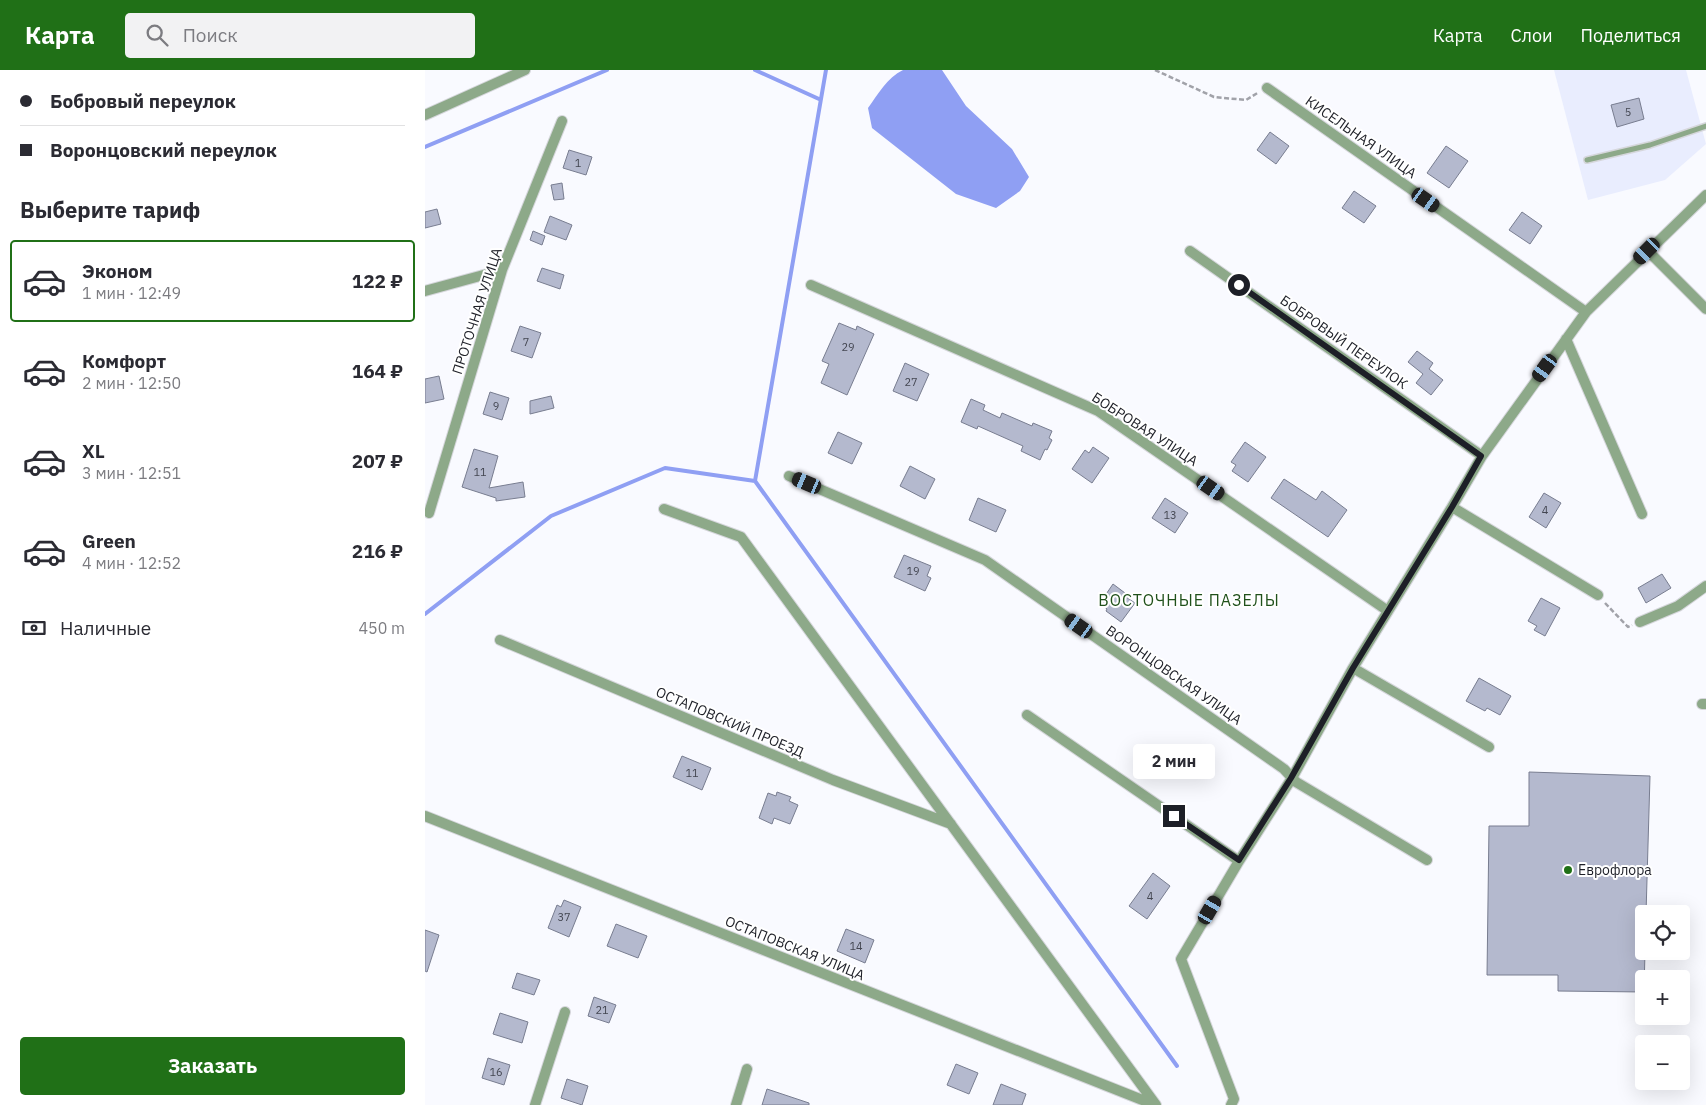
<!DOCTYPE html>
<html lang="ru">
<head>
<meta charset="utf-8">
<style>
  body { margin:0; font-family:"IBM Plex Sans",sans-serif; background:#f2f2f3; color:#2b2b33; height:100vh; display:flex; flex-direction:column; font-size:19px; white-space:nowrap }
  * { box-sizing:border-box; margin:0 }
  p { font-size:16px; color:#7c7c81 }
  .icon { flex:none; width:28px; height:28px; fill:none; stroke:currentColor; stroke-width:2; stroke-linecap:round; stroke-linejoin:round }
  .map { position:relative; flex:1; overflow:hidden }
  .sheet { display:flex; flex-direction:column; background:#fff; width:425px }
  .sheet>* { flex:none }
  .guide { display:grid; align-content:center; height:110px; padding:0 20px; background:#fff }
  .fabs { position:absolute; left:1210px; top:835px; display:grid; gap:10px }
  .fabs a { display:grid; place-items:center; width:55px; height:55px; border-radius:5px; background:#fff; box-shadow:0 5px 20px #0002; font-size:25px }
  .end { position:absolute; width:22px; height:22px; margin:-11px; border:6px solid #1d1f27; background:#fff; box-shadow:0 0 0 2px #fff }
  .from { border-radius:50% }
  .bubble { position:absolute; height:35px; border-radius:5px; background:#fff; box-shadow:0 5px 20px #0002; font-size:16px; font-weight:700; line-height:35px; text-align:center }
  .car { position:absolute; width:15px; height:30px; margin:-15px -8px; border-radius:6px; box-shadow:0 0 4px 1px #0007; background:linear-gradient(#222 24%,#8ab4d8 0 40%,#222 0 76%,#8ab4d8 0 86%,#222 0) }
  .guide b { display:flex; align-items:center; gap:18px; height:48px; font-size:19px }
  .guide b+b { border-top:1px solid #e1e1e2 }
  .guide i { width:12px; height:12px; background:#2b2b33 }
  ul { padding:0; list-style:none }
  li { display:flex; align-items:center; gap:15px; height:82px; margin:0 10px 8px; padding:0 10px; border:2px solid transparent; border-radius:5px }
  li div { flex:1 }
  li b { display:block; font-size:19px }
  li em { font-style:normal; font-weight:700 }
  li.selected { border-color:#207017 }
  li>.icon { width:45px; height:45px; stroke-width:1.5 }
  h2 { padding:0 20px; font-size:22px; line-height:60px }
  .pay { display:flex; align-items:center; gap:12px; height:55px; padding:0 20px; font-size:19px }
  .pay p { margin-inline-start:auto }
  .action { display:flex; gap:10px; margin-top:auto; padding:10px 20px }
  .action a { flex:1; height:58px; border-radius:5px; background:#207017; color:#fff; font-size:20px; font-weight:700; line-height:58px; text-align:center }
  header { display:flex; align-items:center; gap:30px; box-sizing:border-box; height:70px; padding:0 25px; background:#207017; color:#fff }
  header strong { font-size:24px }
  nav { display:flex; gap:28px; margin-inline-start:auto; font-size:18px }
  .search { width:350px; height:45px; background:#f2f2f3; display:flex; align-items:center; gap:12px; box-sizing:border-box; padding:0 18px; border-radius:5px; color:#7c7c81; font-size:19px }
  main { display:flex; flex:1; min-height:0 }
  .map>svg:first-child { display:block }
</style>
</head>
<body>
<header>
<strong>Карта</strong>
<div class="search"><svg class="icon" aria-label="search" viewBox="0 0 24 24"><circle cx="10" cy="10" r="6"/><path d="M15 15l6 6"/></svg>Поиск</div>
<nav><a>Карта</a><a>Слои</a><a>Поделиться</a></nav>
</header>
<main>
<section class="sheet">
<div class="guide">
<b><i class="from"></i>Бобровый переулок</b>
<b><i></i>Воронцовский переулок</b>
</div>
<h2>Выберите тариф</h2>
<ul>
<li class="selected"><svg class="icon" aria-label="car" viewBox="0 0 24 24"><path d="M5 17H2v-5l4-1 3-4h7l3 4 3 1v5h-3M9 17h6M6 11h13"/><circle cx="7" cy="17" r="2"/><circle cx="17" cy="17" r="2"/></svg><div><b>Эконом</b><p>1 мин · 12:49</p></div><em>122 ₽</em></li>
<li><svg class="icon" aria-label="car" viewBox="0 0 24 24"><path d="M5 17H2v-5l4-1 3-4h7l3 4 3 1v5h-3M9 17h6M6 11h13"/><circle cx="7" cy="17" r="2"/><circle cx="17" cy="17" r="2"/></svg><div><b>Комфорт</b><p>2 мин · 12:50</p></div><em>164 ₽</em></li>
<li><svg class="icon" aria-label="car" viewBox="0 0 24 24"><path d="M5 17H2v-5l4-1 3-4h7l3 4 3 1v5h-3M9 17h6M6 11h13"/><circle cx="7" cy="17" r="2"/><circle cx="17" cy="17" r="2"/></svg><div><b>XL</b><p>3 мин · 12:51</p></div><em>207 ₽</em></li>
<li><svg class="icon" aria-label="car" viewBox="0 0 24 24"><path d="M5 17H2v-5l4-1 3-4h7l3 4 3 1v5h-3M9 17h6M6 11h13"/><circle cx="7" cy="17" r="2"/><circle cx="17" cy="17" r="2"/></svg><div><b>Green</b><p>4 мин · 12:52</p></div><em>216 ₽</em></li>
</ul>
<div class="pay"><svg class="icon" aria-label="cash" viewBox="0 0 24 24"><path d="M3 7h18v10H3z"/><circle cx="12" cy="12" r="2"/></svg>Наличные<p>450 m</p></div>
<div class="action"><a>Заказать</a></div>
</section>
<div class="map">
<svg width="1281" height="1035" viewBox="0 0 1281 1035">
  <rect width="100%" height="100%" fill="#f9faff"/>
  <path fill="#e9edfe" d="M1129,0H1261L1281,74L1240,110L1163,130Z"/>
  <path fill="#8f9ff3" d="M478,0H517L541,36L587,79L604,107L595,121L571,138L531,124L447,58L443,38C453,24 462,8 478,0Z"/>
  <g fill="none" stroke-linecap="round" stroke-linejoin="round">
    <path stroke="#8f9ff3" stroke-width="4" d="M330,0L394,29
      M401,0L330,411L752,996
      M0,77L182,0
      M0,544L126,446L240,398L330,411"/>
  </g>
  <path fill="#b4b9ce" stroke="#787d90" d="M1214,28L1219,49L1192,57L1186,35Z
    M845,62L864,76L851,94L832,80Z
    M1021,76L1043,91L1024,118L1002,103Z
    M144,80L167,87L161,105L138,98Z
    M137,113L139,129L129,130L126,115Z
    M929,121L951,136L939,153L917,138Z
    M12,139L16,154L0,158V142Z
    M1097,142L1117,156L1105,174L1084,160Z
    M125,146L147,155L141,170L119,162Z
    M108,161L120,166L117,175L105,170Z
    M117,198L139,205L135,219L112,211Z
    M414,253L431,260L432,256L449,264L422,325L396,313L404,294L397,291Z
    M95,256L116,263L107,288L86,281Z
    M992,281L1008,293L1004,299L1018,310L1006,325L991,313L998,304L983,292Z
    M480,293L504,304L492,331L468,321Z
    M14,306L19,329L0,333V309Z
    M65,322L84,328L77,350L58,344Z
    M126,326L129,338L105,344V331Z
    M546,329L560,335L558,340L575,348L577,343L607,356L608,353L627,361L624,368L627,370L622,380L620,379L615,390L596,381L598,376L553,356L552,359L536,352Z
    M413,362L437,373L427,394L403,383Z
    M820,372L841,387L823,412L807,401L811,395L806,392Z
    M668,377L684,388L667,413L647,399L660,380L664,383Z
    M49,379L73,386L64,418L98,412L100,427L71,431V428L37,417Z
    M485,396L510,409L500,429L475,416Z
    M859,409L891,430L897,421L922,440L903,467L846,428Z
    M1119,423L1136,433L1121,458L1104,447Z
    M553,428L581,440L571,462L544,450Z
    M740,428L763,443L750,463L727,448Z
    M479,485L506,496L502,506L506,508L500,521L469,507Z
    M1237,504L1246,518L1221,533L1213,518Z
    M688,514L700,523L698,525L710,533L696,552L681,541L682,539L675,533Z
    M1116,528L1135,538L1120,566L1109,560L1112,556L1103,551Z
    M1054,608L1086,626L1075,645L1062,638L1060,641L1041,631Z
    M257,686L286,698L277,720L248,707Z
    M1104,702L1225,706L1221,844H1219V881H1220L1219,922L1133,921V905H1062L1064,756H1104Z
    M352,722L366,727L364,731L373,735L365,754L349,748L347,754L334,748L343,723L351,726Z
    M728,803L745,816L722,849L704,836Z
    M139,830L156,837L144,867L123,858L132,835L136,837Z
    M191,854L222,866L213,888L182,876Z
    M421,859L449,870L440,893L412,881Z
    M0,860L14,865L2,902L0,901Z
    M92,903L115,910L109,925L87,918Z
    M169,927L191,935L184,953L163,946Z
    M75,943L103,952L97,973L68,964Z
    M63,988L85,995L79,1015L57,1008Z
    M531,994L553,1003L544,1024L522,1015Z
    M142,1009L163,1016L157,1035L136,1028Z
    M576,1014L601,1024L597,1035H568Z
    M342,1019L384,1033V1035H337Z"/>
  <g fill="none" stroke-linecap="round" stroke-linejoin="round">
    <defs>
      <path id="lane" d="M1162,90L1225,75L1281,56"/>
      <path id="street" d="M842,18L1161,242
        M0,45L100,0
        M765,181L1057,386
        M1223,181L1281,239
        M386,215L673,341L963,541
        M0,221L77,200
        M1141,269L1217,444
        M364,406L560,490L859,699L871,712L1002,790
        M1027,437L1173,525
        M239,439L316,467L731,1035
        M4,443L77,200L137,51
        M1215,552L1253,536L1281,516
        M75,570L408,710L526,754
        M928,598L1064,677
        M1277,634H1281
        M602,645L814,791
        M0,746L730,1035
        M110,1035L140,942
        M311,1035L322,999
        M806,1035L809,1029L756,889L814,791L867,708L928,598L1027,437L1057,386L1161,242L1281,125"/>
    </defs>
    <use href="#lane" stroke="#d6d7dc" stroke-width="8"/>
    <use href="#street" stroke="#d6d7dc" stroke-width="12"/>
    <path stroke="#a1a2a9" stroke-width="2.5" stroke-dasharray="5 2.5" stroke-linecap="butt" d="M730,0L789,27L821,30L834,22
      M1180,533L1203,557L1207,555"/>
    <use href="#lane" stroke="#8da989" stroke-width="5"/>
    <use href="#street" stroke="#8da989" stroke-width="10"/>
  </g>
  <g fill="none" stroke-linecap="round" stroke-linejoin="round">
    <path stroke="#1d1f27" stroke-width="6" d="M749,746L814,790L866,708L928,598L1027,437L1056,386L814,215"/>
  </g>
  <circle fill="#207017" stroke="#fff" stroke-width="2" cx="1143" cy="800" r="5"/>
  <g text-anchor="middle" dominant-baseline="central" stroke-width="4" stroke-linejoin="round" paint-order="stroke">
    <g font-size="11" fill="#434651">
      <text x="1203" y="42">5</text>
      <text x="153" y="93">1</text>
      <text x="101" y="272">7</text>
      <text x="423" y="277">29</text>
      <text x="486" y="312">27</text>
      <text x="71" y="336">9</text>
      <text x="55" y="402">11</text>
      <text x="1120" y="440">4</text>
      <text x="745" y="445">13</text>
      <text x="488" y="501">19</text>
      <text x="267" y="703">11</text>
      <text x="725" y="826">4</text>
      <text x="139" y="847">37</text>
      <text x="431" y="876">14</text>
      <text x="177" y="940">21</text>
      <text x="71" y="1002">16</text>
    </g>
    <g font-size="14" fill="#1d1f27" stroke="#fff">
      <text transform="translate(936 67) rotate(35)">КИСЕЛЬНАЯ УЛИЦА</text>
      <text transform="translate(52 241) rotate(-72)">ПРОТОЧНАЯ УЛИЦА</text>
      <text transform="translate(919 272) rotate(35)">БОБРОВЫЙ ПЕРЕУЛОК</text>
      <text transform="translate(720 359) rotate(33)">БОБРОВАЯ УЛИЦА</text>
      <text transform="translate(749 605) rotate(35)">ВОРОНЦОВСКАЯ УЛИЦА</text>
      <text transform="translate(305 652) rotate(23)">ОСТАПОВСКИЙ ПРОЕЗД</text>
      <text transform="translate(370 878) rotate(22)">ОСТАПОВСКАЯ УЛИЦА</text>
    </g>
    <g font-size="14" fill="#1d1f27" stroke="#fff" text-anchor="start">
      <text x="1153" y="800">Еврофлора</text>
    </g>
    <g font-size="16" letter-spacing="1" fill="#20511b" stroke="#fff">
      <text x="764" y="530">ВОСТОЧНЫЕ ПАЗЕЛЫ</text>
    </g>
  </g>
</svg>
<div class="fabs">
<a><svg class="icon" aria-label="locate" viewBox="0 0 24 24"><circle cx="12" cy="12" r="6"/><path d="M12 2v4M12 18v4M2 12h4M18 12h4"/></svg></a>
<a>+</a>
<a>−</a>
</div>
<i class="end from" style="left:814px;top:215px"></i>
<i class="end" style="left:749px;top:746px"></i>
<div class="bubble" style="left:708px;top:674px;width:82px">2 мин</div>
<i class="car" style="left:1001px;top:130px;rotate:125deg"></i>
<i class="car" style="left:1222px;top:181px;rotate:225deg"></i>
<i class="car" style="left:1120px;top:298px;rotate:216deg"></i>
<i class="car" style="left:382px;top:413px;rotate:293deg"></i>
<i class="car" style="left:786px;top:418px;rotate:125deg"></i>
<i class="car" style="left:654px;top:556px;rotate:305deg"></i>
<i class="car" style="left:785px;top:840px;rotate:30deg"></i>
</div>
</main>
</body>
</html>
